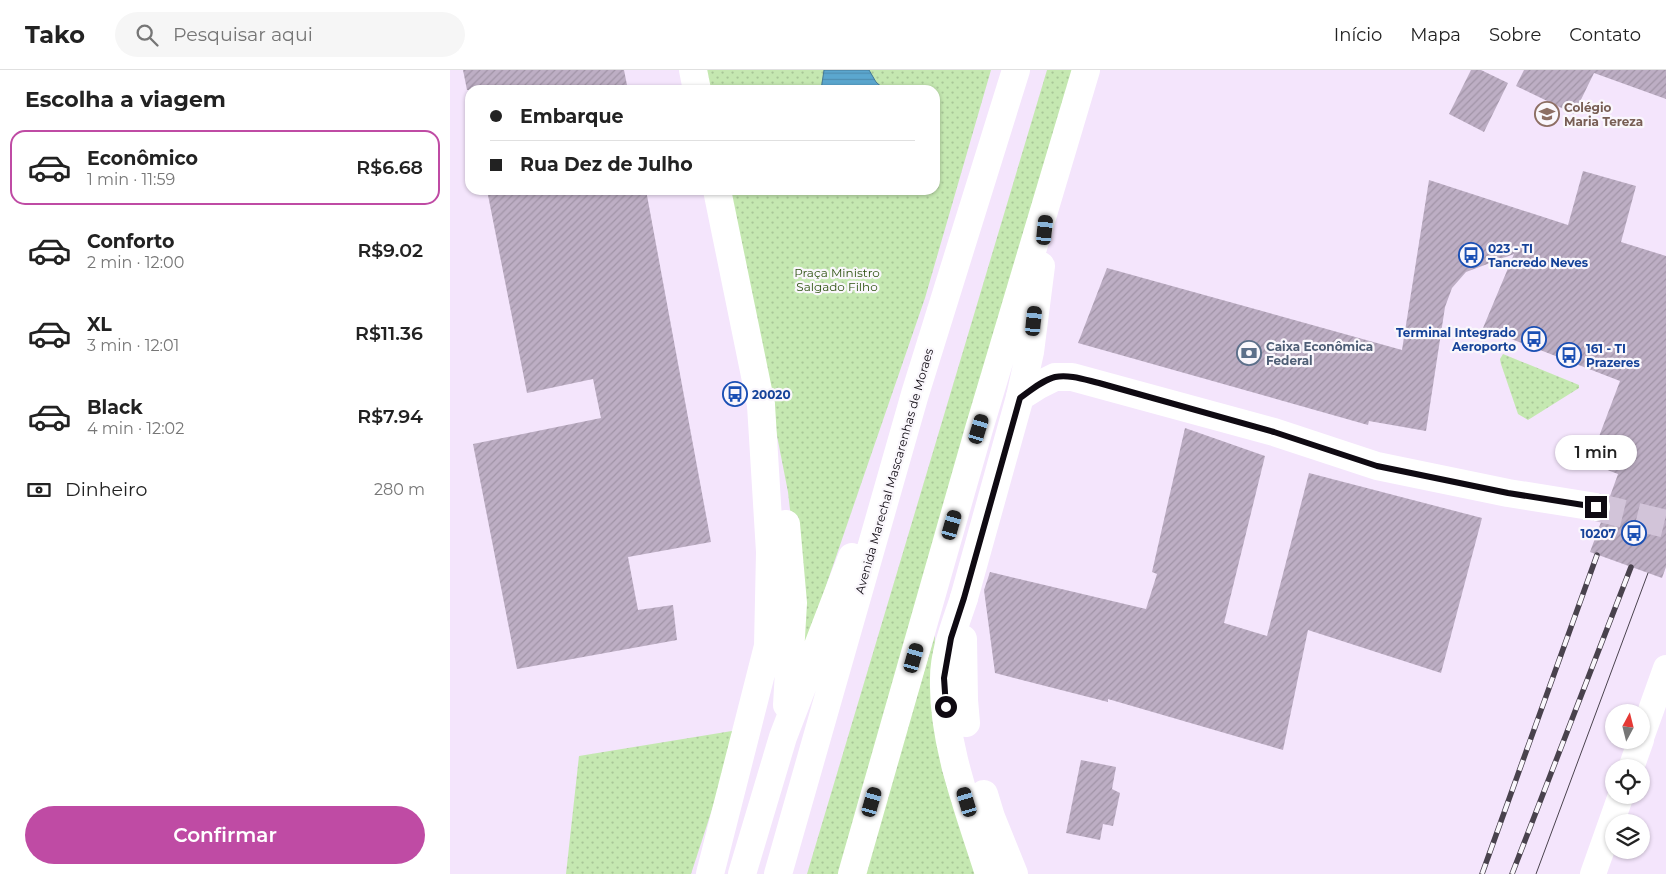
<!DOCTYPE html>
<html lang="pt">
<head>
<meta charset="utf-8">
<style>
  body { margin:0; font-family:Montserrat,sans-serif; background:#f6f6f6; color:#222; height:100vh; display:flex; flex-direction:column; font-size:19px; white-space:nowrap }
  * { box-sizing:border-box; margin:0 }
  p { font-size:16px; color:#767676 }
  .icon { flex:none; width:28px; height:28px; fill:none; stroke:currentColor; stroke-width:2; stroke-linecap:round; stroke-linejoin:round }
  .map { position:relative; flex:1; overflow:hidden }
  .side { display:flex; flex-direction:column; background:#fff; width:450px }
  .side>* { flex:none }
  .hud { position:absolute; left:15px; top:15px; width:475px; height:110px; border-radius:15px; box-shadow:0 1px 4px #0004; display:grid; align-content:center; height:110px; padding:0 25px; background:#fff }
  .needle { width:32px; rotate:7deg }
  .fabs { position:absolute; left:1155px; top:634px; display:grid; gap:10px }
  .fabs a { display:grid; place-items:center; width:45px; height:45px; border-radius:50%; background:#fff; box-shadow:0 1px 4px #0004; font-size:25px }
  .end { position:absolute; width:22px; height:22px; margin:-11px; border:6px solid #0f0a12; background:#fff; box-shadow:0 0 0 2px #fff }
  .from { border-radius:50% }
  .bubble { position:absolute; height:35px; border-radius:18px; background:#fff; box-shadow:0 1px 4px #0004; font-size:16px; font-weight:600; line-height:35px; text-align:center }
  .car { position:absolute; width:15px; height:30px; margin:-15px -8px; border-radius:6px; box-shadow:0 0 4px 1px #0007; background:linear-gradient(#222 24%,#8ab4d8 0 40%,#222 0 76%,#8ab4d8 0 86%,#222 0) }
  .hud b { display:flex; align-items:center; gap:18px; height:48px; font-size:19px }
  .hud b+b { border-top:1px solid #e0e0e0 }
  .hud i { width:12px; height:12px; background:#222 }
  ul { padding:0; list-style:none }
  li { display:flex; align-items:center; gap:15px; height:75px; margin:0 10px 8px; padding:0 15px; border:2px solid transparent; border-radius:15px }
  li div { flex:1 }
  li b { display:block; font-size:19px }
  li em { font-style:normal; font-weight:600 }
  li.on { border-color:#bf4ba4 }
  li>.icon { width:45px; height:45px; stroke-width:1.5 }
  h2 { padding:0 25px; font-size:22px; line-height:60px }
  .pay { display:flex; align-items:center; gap:12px; height:55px; padding:0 25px; font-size:19px }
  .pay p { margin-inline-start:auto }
  .action { display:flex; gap:10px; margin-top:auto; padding:10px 25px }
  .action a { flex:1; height:58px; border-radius:30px; background:#bf4ba4; color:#fff; font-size:20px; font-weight:600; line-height:58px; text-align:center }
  header { display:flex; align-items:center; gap:30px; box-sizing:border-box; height:70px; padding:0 25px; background:#fff; border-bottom:1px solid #e0e0e0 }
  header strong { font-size:24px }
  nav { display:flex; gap:28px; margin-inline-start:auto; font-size:18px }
  .search { width:350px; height:45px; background:#f6f6f6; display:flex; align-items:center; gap:12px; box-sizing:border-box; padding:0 18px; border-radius:28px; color:#767676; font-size:19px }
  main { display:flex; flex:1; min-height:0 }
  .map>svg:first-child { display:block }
</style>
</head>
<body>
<header>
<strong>Tako</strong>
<div class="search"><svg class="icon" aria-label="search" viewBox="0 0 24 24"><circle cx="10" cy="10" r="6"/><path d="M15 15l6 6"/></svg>Pesquisar aqui</div>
<nav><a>Início</a><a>Mapa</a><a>Sobre</a><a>Contato</a></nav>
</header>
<main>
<section class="side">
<h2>Escolha a viagem</h2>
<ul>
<li class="on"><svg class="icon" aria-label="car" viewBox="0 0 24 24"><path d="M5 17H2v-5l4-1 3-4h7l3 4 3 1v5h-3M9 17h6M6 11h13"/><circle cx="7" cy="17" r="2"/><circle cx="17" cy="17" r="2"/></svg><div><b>Econômico</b><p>1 min · 11:59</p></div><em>R$6.68</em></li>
<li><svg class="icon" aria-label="car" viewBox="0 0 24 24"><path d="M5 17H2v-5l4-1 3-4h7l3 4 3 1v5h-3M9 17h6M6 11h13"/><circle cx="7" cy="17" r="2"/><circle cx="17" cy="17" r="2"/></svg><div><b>Conforto</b><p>2 min · 12:00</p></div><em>R$9.02</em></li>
<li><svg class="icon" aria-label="car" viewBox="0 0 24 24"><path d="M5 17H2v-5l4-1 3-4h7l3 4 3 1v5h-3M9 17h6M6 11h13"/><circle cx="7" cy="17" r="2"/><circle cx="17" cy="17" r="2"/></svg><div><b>XL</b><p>3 min · 12:01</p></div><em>R$11.36</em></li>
<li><svg class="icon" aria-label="car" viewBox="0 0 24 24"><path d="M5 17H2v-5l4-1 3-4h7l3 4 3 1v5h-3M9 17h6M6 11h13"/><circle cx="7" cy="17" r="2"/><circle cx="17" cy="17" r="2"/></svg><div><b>Black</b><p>4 min · 12:02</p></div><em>R$7.94</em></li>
</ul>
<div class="pay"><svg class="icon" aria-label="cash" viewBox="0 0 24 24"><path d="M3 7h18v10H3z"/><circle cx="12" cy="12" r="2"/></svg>Dinheiro<p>280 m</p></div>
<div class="action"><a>Confirmar</a></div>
</section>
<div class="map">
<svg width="1216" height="804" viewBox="0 0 1216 804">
  <defs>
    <pattern id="grass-dots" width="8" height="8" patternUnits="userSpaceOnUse" patternTransform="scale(1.25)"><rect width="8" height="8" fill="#c5e8b1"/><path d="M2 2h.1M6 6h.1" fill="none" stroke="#a8c697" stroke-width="1.8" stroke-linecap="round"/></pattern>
    <pattern id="water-rules" width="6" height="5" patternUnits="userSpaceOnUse" patternTransform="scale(1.25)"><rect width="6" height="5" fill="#5ba7cf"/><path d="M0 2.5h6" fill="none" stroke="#4e8eb1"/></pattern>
    <pattern id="building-hatch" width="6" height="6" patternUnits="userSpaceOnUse" patternTransform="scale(1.25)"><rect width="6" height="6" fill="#bdaec4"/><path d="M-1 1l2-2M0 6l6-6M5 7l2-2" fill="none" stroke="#a194a7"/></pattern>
  </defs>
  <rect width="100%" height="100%" fill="#f4e5fc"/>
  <path fill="url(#grass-dots)" d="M256,0H541L475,228L377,513L350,599L343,466L338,422L279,120H485V20H260Z
    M597,0H626L389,804H357Z
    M1053,284L1129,315V318L1078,350L1068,344L1051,294L1050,289Z
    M485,565L484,616L486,658L492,700L526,804H414Z
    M288,660L241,804H116L129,686Z"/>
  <path fill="url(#water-rules)" stroke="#447896" d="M374,0H419L426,12L435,20H371Z"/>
  <path fill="url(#building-hatch)" d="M13,0H174L178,20H17Z
    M1021,0H1031L1058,13L1034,62L999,44Z
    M1074,0H1216V29L1144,3L1124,44L1066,16Z
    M1133,101L1186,116L1171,172L1216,186V497L1212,508L1140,482L1151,452L1158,447L1161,440L1159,429L1168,404L1139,393L1170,311L1033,258L1064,184L1016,202L1002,218L995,237L976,361L919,351L918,355L628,273L657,198L952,280L979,110L1118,155Z
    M37,120H196L261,472L178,487L188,540L223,535L227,570L67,599L23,374L151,348L143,309L77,323Z
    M735,358L815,386L774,553L817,566L859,403L1032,448L991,603L858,560L833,680L658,629V632L545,603L534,520L540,502L696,539L707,504L702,502Z
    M631,690L666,697L662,719L670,723L663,756L653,754L650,770L616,763Z"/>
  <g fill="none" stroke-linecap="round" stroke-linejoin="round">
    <path stroke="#d2c4d9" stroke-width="28" stroke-dasharray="28 14" stroke-linecap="butt" d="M1146,437L1216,454"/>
    <path stroke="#fff" stroke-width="26" d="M1191,668L1216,598
      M1181,698L1191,670
      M1143,804L1171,725"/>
    <path stroke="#fff" stroke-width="28" d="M243,0L247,20
      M267,120L311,335"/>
    <path stroke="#fff" stroke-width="28" d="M514,528L570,327L589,315L605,307H622L824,362L927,396L1058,423L1146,437"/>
    <path stroke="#fff" stroke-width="28" d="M570,327L580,282L591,196
      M336,454L343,533L337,635
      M514,528C506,553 494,581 494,608C492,673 520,743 539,804
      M513,569L514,630L516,653
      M534,724L541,747L564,804
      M260,804L318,576L320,482L311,335
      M292,804L333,667L402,487
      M328,804L465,324L566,0
      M402,804L529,359L636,0"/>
    <path stroke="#49424d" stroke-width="1" d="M1086,804L1198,503"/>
    <defs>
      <path id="rail" d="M1032,804L1147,485
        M1062,804L1181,497"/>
    </defs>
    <use href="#rail" stroke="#49424d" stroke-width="5.5"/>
    <use href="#rail" stroke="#faf7fc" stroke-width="4" stroke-dasharray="11" stroke-linecap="butt"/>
  </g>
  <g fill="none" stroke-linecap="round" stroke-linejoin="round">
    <path stroke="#0f0a12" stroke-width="6" d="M496,637L494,608L501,568L514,528L570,328C581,320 593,310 605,307C619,304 636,310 649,313L824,362L927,396L1058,423L1146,437"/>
  </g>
  <defs>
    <symbol id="school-ring" viewBox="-11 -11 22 22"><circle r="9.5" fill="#faf7fc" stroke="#8d6e63" stroke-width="1.5"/><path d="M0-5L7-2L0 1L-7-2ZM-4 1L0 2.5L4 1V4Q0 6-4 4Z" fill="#8d6e63"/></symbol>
    <symbol id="bus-ring" viewBox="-11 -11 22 22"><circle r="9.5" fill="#faf7fc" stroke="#1a4fb4" stroke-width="1.5"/><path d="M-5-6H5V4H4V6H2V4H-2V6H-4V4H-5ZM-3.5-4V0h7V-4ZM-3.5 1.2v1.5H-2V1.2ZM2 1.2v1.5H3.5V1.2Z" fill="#1a4fb4"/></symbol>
    <symbol id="bank-ring" viewBox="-11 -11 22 22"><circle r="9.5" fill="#faf7fc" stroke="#5c6f8a" stroke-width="1.5"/><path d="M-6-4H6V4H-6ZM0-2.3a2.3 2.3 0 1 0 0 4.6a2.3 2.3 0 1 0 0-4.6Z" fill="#5c6f8a"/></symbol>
  </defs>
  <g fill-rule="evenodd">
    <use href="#school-ring" x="1083" y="30" width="28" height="28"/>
    <use href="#bus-ring" x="1007" y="171" width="28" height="28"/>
    <use href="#bus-ring" x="1070" y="255" width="28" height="28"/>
    <use href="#bank-ring" x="785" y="269" width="28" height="28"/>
    <use href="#bus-ring" x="1105" y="271" width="28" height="28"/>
    <use href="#bus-ring" x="271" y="310" width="28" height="28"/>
    <use href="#bus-ring" x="1170" y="449" width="28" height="28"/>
  </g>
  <g text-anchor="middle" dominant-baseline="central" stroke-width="4.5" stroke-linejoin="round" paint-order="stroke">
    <g font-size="12" font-weight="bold" fill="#785e54" stroke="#faf7fc" text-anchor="start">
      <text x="1114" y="37">Colégio<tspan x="1114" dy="14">Maria Tereza</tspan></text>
    </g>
    <g font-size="12" font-weight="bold" fill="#164399" stroke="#faf7fc" text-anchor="start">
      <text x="1038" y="178">023 - TI<tspan x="1038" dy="14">Tancredo Neves</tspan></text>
      <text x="1066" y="262" text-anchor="end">Terminal Integrado<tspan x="1066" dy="14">Aeroporto</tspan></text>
      <text x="1136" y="278">161 - TI<tspan x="1136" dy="14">Prazeres</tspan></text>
      <text x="302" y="324">20020</text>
      <text x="1166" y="463" text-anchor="end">10207</text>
    </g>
    <g font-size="12" fill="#2e5211" stroke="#faf7fc">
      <text x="387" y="202">Praça Ministro<tspan x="387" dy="14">Salgado Filho</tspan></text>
    </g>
    <g font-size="12" font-weight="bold" fill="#4e5e75" stroke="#faf7fc" text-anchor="start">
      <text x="816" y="276">Caixa Econômica<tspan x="816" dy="14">Federal</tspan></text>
    </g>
    <g font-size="12" fill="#0f0a12" stroke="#faf7fc">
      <text transform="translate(444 401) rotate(-74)">Avenida Marechal Mascarenhas de Moraes</text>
    </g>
  </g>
</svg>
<div class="fabs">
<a><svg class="needle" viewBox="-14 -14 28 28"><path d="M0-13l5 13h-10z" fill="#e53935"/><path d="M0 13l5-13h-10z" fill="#767676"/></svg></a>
<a><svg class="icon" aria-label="locate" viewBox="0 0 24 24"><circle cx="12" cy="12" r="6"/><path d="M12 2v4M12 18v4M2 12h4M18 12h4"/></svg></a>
<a><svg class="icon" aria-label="layers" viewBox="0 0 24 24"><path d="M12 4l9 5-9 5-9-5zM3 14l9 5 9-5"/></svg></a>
</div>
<i class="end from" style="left:496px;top:637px"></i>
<i class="end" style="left:1146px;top:437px"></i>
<div class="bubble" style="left:1105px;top:365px;width:82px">1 min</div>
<i class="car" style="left:595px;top:160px;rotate:6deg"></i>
<i class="car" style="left:584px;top:251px;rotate:6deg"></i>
<i class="car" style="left:529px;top:359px;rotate:17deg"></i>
<i class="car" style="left:502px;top:455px;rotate:16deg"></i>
<i class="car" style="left:464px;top:588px;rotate:16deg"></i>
<i class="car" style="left:422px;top:732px;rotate:16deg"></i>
<i class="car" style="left:517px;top:732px;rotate:343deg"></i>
<div class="hud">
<b><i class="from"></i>Embarque</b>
<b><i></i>Rua Dez de Julho</b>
</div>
</div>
</main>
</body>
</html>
